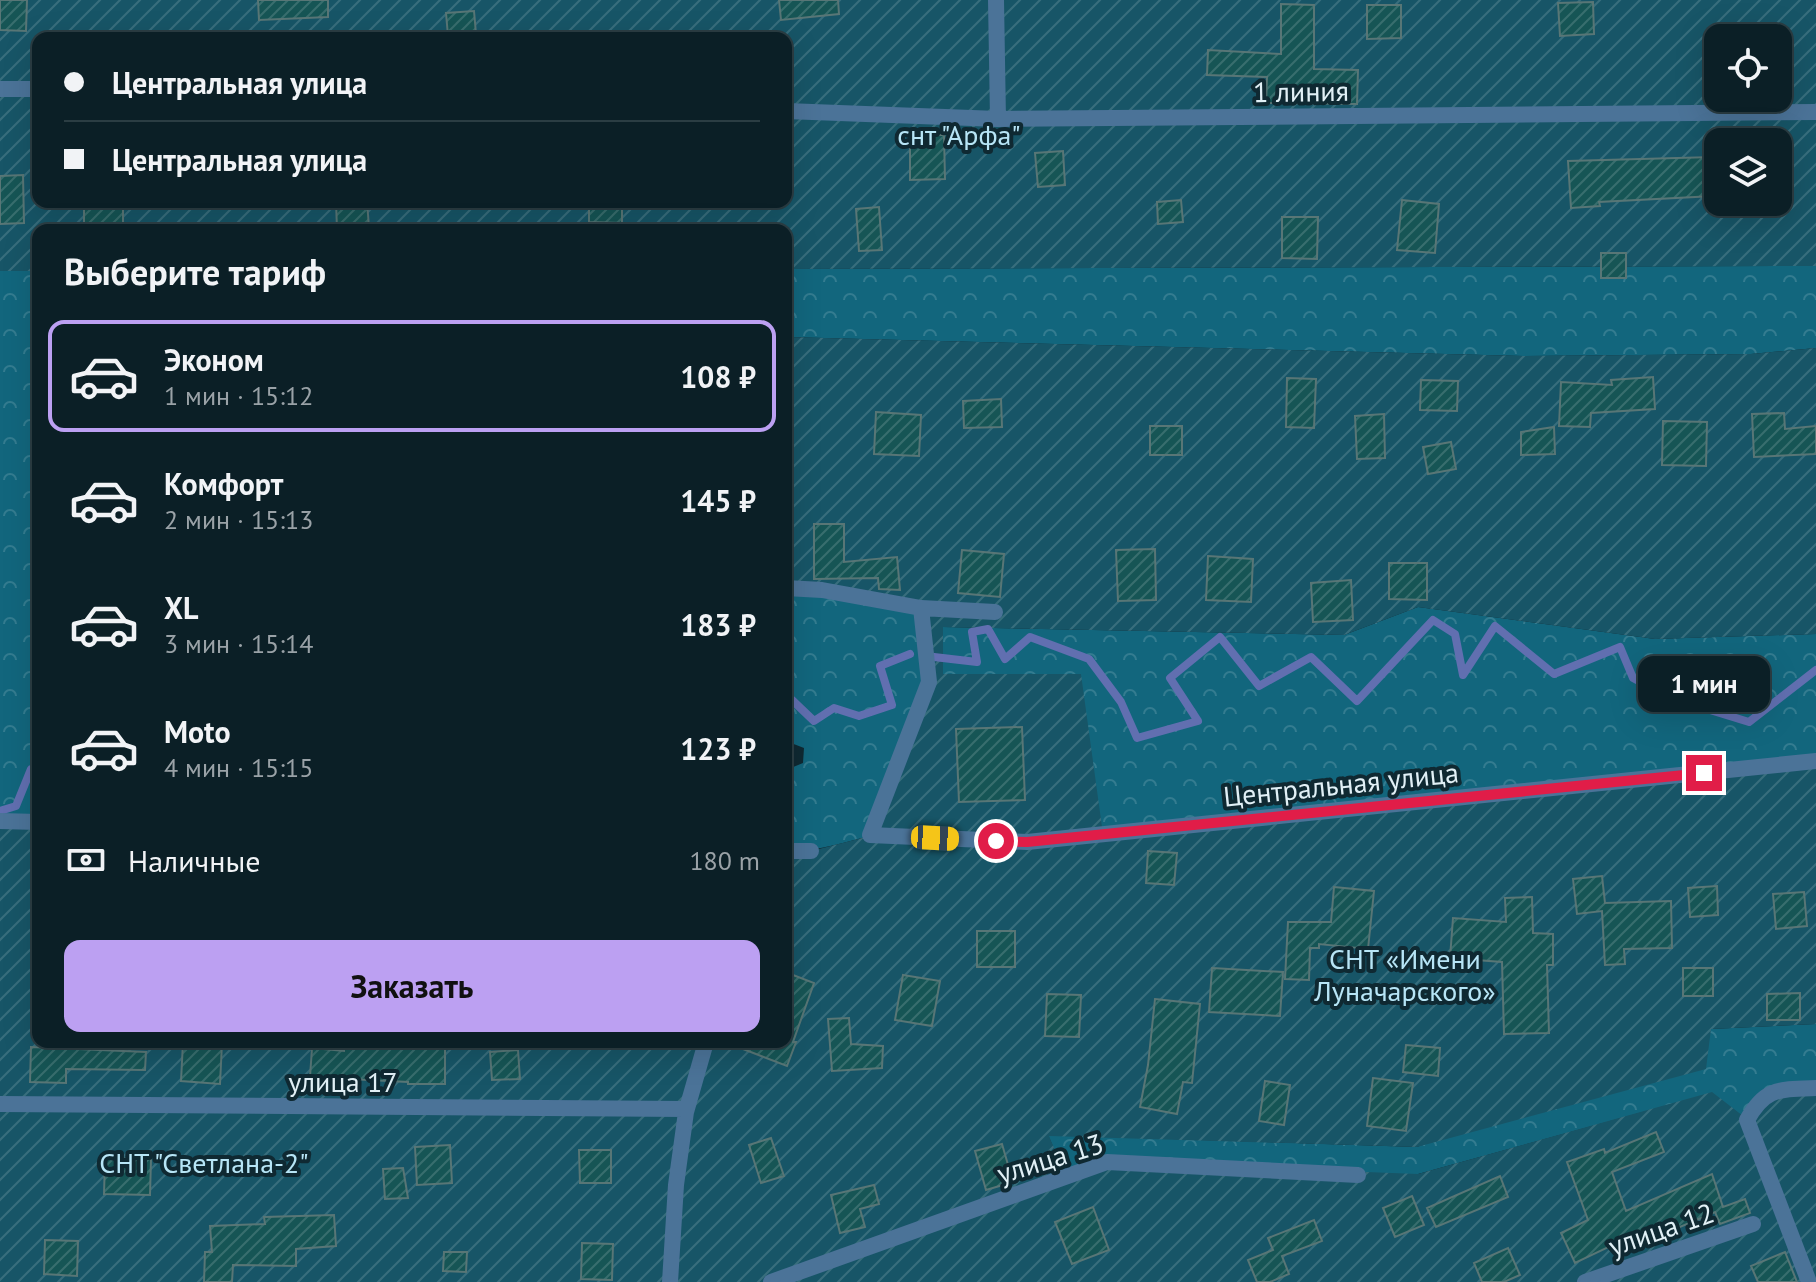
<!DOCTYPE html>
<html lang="ru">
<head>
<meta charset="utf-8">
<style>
  body { margin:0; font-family:"PT Sans",sans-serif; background:#192c32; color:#f1f3f6; height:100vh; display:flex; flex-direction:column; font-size:30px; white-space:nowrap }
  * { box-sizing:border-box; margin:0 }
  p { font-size:26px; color:#9aa2a7 }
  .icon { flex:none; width:44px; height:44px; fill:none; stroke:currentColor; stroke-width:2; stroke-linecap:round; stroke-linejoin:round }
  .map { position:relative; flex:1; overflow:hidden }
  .side { position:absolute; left:32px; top:224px; width:760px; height:824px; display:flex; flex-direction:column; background:#0b1f26; border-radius:16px; box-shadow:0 8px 32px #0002,0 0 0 2px #2b3d43 }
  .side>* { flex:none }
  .top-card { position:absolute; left:32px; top:32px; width:760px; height:176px; border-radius:16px; box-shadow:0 8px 32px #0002,0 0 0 2px #2b3d43; display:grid; align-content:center; height:176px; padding:0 32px; background:#0b1f26 }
  .controls { position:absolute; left:1704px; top:24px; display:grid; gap:16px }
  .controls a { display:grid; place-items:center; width:88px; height:88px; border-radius:16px; background:#0b1f26; box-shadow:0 8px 32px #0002,0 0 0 2px #2b3d43; font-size:40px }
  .end { position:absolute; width:36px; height:36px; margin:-18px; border:10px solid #e11d48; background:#fff; box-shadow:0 0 0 4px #fff }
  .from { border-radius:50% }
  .bubble { position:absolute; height:56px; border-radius:16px; background:#0b1f26; box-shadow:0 8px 32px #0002,0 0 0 2px #2b3d43; font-size:26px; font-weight:800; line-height:56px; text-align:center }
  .car { position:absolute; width:24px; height:48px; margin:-24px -12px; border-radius:10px; box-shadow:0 0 6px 2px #0007; background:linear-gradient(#f5c518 24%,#345 0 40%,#f5c518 0 76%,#345 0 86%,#f5c518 0) }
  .top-card b { display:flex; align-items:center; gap:28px; height:76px; font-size:30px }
  .top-card b+b { border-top:2px solid #2b3d43 }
  .top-card i { width:20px; height:20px; background:#f1f3f6 }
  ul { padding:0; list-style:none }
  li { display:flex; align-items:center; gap:24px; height:112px; margin:0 16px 12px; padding:0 16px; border:4px solid transparent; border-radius:16px }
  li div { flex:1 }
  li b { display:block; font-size:30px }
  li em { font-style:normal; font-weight:800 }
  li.on { border-color:#bca0f2 }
  li>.icon { width:72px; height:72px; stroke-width:1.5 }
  h2 { padding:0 32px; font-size:36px; line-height:96px }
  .pay { display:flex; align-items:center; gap:20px; height:88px; padding:0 32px; font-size:30px }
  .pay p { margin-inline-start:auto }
  .primary-button { display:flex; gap:16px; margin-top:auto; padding:16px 32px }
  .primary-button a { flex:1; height:92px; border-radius:16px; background:#bca0f2; color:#111; font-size:32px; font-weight:800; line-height:92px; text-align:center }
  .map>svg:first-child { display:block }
</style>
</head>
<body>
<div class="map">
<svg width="1816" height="1282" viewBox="0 0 1816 1282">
  <defs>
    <pattern id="forest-crowns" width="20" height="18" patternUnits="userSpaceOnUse" patternTransform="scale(2)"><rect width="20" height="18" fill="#12667d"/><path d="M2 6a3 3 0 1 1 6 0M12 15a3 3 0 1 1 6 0" fill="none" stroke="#347c90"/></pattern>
    <pattern id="garden-furrows" width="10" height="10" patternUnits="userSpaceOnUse" patternTransform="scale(2)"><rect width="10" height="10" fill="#175567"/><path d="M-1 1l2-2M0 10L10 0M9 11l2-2" fill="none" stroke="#386e7d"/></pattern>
    <pattern id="building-hatch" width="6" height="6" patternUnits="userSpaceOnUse" patternTransform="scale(2)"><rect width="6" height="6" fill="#165555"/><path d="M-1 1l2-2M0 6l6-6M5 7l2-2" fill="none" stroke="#386e6e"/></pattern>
  </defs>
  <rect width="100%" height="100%" fill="#0f2932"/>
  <path fill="url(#forest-crowns)" d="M1816,266V348L1751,354L1524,356L786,337V269Z
    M0,271H38V822L0,821Z
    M786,588L921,614L929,682L874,835C845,842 816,852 786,851V770L803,763L804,748L786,741Z
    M1418,607L1655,639L1816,634V761L1103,834L943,675V627L1344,635Z
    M1816,1024V1088L1747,1120L1712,1093L1418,1174L1066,1176L1048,1135L1417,1147L1711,1029Z"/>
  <path fill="url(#garden-furrows)" fill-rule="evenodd" d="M0,0H1816V266L786,269V230H38V271H0ZM38,38H786V202H38ZM1718,38H1778V98H1718ZM1718,142H1778V202H1718Z
    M786,337L1524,356L1751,354L1816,348V634L1655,639L1418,607L1344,635L943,627V674H1081L1103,834L1816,761V1024L1711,1029L1706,1069L1417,1147L1049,1136L1066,1176L1107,1162L1418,1174L1712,1092L1747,1119L1777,1090L1816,1088V1282H0V821L38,822V1042H786V851L819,849L874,835L929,681L921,614L786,588Z"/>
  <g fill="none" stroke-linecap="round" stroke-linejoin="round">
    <path stroke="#616fb0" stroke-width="8" d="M934,657L977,662L972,632L988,629L1005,659L1030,637L1089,659L1121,702L1137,738L1198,721L1170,678L1220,637L1259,686L1311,657L1357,701L1433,620L1455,634L1463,675L1495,626L1554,674L1620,647L1633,678L1671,698L1749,722L1816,670
      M786,701L791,699L814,721L834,708L859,716L892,705L880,666L910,654
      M0,811L16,806L31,769L38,770"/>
  </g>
  <path fill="url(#building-hatch)" stroke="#587676" stroke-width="2" d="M0,0H27L26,31L0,30Z
    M258,0H328V17L259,20Z
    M779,0H838L839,14L781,20Z
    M1593,2L1594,34L1560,36L1558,3Z
    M1281,4L1314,5V69L1358,70L1357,104L1266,103L1267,77L1207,75L1208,50L1281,54Z
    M1367,5H1401V38L1367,39Z
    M474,11L476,34L448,36L446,13Z
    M910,135H944L945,179L910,180Z
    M1063,151L1065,185L1038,187L1035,153Z
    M1713,157L1714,196L1599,202L1600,206L1571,208L1568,161Z
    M23,175L24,223L0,224V176Z
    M1181,200L1183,222L1158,224L1157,202Z
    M1402,200L1439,204L1435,253L1397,250Z
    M84,202H123V225L84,226Z
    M336,202H367L369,227L337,229Z
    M589,202H622V223L589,222Z
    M879,207L882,250L859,251L856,209Z
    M1282,217H1318L1317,259L1282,258Z
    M1601,253H1626V278H1601Z
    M1653,377L1655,409L1591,413L1590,427L1559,426L1561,382L1612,385L1611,380Z
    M1287,378L1316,379L1314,428L1286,427Z
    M1421,380L1458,381L1457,411L1420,410Z
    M1001,399L1002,427L964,428L963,401Z
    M876,412L921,415L919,456L874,454Z
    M1784,413L1785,429L1816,426V454L1754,457L1752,414Z
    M1384,414L1385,458L1357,459L1355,416Z
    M1663,421L1707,422L1706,466L1662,465Z
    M1150,426H1182V455H1150Z
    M1554,427L1555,454L1521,455V432Z
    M1451,442L1456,469L1428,474L1423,447Z
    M814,524H844V562L897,557L900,590L879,589L878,578L814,579Z
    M1155,549L1156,600L1118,601L1116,550Z
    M962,550L1004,554L1000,597L958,593Z
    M1208,556L1253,559L1251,602L1206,600Z
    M1389,563H1427V600L1389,599Z
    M1351,580L1353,620L1313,622L1311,583Z
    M1022,727L1025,800L959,802L956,729Z
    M1148,851L1177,853L1174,885L1146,883Z
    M1602,876L1605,903L1671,901L1672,948L1624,949L1625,964L1605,965L1602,911L1577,914L1573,879Z
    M1717,886L1718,915L1690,917L1688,888Z
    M1334,887L1374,891L1368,949L1319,944V948H1310L1309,980L1285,979L1288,922H1331Z
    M1804,892L1807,926L1776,929L1773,894Z
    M1532,897L1533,933L1553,934V965H1547L1549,1033L1504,1034L1502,962L1450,958L1453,918L1506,922L1505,898Z
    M977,931H1015V967H977Z
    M1212,968L1283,972L1280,1016L1209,1012Z
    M1683,968H1713V996H1683Z
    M793,975L814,983L793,1042H796L787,1066L730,1044V1042H786V994Z
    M903,975L940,981L932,1026L895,1020Z
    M1800,993V1020H1767V994Z
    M1047,994L1081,995L1079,1037L1045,1036Z
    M1155,999L1200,1004L1192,1083L1183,1082L1177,1114L1140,1107L1148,1065Z
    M849,1018L851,1044L883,1046L882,1068L832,1071L828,1019Z
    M183,1042L222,1043L220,1084L181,1081Z
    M408,1042H445V1084H408V1082L310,1077L312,1048L344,1051V1043L408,1045Z
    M1406,1045L1440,1048L1438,1076L1403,1072Z
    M31,1047L146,1052L145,1070L66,1069V1083L30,1082Z
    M518,1050L520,1079L492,1080L490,1052Z
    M1373,1078L1413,1083L1406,1131L1367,1126Z
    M1265,1081L1290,1085L1284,1125L1259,1121Z
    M1656,1132L1664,1152L1612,1172L1626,1211L1712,1174L1723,1207L1745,1199L1750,1213L1720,1224L1715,1212L1647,1241L1642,1231L1575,1263L1561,1233L1588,1220L1567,1162L1604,1149L1605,1153Z
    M771,1138L784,1176L761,1183L749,1145Z
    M1002,1144L1013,1182L986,1190L975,1151Z
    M450,1145L452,1183L417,1185L415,1147Z
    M579,1150H611V1183H580Z
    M105,1158L151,1159L150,1195L104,1194Z
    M403,1168L408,1198L385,1199L383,1169Z
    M1500,1176L1508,1197L1436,1227L1427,1208Z
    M874,1185L879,1204L860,1209L865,1227L840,1233L831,1195Z
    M1412,1196L1424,1225L1395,1237L1383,1208Z
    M1093,1207L1109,1250L1072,1264L1055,1222Z
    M334,1215L336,1246L296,1249V1266L233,1265L232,1282H204L205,1252H212L210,1226L265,1224L264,1217Z
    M1314,1220L1322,1241L1282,1256L1289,1274L1270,1282H1257L1248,1260L1273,1250L1268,1238Z
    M45,1240L78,1241L77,1276L44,1274Z
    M582,1243L613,1244L612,1280L581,1279Z
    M1508,1248L1520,1275L1504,1282H1482L1474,1263Z
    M444,1252H467L466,1272L443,1271Z
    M1785,1252L1797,1282H1758L1751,1266Z"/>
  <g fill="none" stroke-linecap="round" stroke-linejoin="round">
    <path stroke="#4b7398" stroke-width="16" d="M996,0L998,119
      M0,89H38
      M786,111L998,119L1816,112
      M786,588L822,590L921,608L995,612
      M921,608L929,682L870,835L1027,842L1816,761
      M0,821L38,822
      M786,851H811
      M0,1104L686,1109
      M670,1282L676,1185L686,1112L706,1042
      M771,1282L1107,1162L1358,1175
      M1585,1282L1753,1224
      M1809,1282L1747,1120C1766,1086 1780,1090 1816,1088"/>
  </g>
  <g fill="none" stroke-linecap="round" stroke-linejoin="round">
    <path stroke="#e11d48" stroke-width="10" d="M996,841L1027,842L1704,773"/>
  </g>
  <g text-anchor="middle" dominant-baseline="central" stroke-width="8" stroke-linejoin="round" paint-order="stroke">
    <g font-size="28" fill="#e1f0f6" stroke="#0f2932">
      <text transform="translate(1301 91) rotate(-1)">1 линия</text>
      <text transform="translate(1341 784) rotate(-6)">Центральная улица</text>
      <text x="343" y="1081">улица 17</text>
      <text transform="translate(1050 1158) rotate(-17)">улица 13</text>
      <text transform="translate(1661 1229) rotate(-19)">улица 12</text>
    </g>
    <g font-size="28" fill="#b7e5f6" stroke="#0f2932">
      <text x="959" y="134">снт "Арфа"</text>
      <text x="1405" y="958">СНТ «Имени<tspan x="1405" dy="32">Луначарского»</tspan></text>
      <text x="204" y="1162">СНТ "Светлана-2"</text>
    </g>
  </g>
</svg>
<div class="controls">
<a><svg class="icon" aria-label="locate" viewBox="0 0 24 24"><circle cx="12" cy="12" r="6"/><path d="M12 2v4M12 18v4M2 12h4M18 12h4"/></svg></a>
<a><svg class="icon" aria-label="layers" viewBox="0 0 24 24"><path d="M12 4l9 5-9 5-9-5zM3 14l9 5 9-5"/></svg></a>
</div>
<i class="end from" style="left:996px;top:841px"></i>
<i class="end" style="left:1704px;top:773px"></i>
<div class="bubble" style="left:1638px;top:656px;width:132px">1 мин</div>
<i class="car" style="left:935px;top:838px;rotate:93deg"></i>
<div class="top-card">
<b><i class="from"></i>Центральная улица</b>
<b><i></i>Центральная улица</b>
</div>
<section class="side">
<h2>Выберите тариф</h2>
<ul>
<li class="on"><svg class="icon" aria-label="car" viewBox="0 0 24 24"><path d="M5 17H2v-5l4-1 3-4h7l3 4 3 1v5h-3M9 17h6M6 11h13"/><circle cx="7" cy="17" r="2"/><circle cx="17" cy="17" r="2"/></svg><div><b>Эконом</b><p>1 мин · 15:12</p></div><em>108 ₽</em></li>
<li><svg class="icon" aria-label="car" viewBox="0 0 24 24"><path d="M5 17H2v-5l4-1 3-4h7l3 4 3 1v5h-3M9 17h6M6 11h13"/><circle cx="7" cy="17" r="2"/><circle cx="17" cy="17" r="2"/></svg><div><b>Комфорт</b><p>2 мин · 15:13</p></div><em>145 ₽</em></li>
<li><svg class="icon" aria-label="car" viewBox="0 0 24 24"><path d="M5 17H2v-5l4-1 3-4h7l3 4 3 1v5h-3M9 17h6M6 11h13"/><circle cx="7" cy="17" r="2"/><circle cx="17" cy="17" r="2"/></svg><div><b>XL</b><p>3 мин · 15:14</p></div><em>183 ₽</em></li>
<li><svg class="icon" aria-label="car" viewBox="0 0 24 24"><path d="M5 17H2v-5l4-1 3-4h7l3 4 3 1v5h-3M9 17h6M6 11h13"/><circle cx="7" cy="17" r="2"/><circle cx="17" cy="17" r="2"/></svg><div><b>Moto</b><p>4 мин · 15:15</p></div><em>123 ₽</em></li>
</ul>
<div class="pay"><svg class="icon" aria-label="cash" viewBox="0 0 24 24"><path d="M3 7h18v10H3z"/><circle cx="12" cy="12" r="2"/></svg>Наличные<p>180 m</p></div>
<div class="primary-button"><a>Заказать</a></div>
</section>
</div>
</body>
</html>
